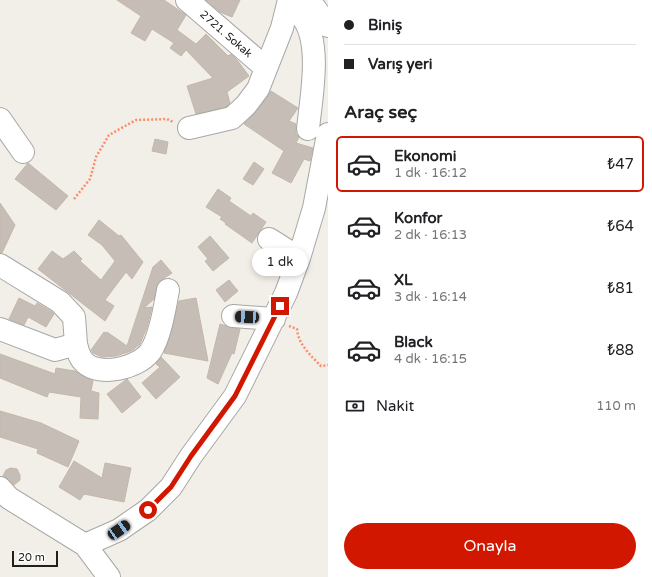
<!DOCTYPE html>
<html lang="tr">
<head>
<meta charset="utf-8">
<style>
  body { margin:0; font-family:"Varela Round",sans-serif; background:#f6f6f6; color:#202124; height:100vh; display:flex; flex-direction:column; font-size:15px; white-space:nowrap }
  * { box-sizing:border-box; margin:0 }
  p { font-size:13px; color:#757577 }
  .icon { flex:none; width:22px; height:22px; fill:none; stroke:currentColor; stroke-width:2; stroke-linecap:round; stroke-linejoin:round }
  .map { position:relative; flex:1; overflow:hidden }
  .drawer { display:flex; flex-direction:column; background:#fff; width:324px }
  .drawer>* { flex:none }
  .banner { display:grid; align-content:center; height:88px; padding:0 16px; background:#fff }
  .scale { position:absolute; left:12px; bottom:10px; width:46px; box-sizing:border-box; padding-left:4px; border:2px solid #202020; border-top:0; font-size:11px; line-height:14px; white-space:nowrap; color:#202020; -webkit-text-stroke:3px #fff; paint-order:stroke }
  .end { position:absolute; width:18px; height:18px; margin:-9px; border:5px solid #d11700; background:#fff; box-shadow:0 0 0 2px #fff }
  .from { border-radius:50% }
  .bubble { position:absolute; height:28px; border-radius:14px; background:#fff; box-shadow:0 2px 6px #0003; font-size:13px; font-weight:600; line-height:28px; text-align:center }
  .car { position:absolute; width:12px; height:24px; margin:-12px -6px; border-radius:5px; box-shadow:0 0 3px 1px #0007; background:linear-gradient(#222 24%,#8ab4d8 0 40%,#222 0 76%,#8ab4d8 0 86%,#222 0) }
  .banner b { display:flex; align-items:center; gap:14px; height:38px; font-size:15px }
  .banner b+b { border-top:1px solid #e0e0e0 }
  .banner i { width:10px; height:10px; background:#202124 }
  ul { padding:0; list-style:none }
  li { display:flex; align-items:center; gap:12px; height:56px; margin:0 8px 6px; padding:0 8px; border:2px solid transparent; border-radius:6px }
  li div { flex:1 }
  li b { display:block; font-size:15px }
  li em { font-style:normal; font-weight:600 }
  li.selected { border-color:#d11700 }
  li>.icon { width:36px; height:36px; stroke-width:1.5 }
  h2 { padding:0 16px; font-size:18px; line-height:48px }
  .pay { display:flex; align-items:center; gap:10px; height:44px; padding:0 16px; font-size:15px }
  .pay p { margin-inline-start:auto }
  .action { display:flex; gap:8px; margin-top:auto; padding:8px 16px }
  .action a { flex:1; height:46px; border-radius:24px; background:#d11700; color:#fff; font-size:16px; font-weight:600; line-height:46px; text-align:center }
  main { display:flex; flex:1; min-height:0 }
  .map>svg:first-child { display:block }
</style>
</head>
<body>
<main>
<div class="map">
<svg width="328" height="577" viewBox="0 0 328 577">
  <rect width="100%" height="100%" fill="#f1efe7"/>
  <path fill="#c6beb6" stroke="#c3b7a9" d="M117,0H164L186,15L177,30L196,44L206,34L228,56L231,54L237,60L249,76L227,92L230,103L226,107L196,114L187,86L213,78L186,50L181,56L170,48L174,43L152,29L145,41L131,33L141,16Z
    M206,0H240L232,17L220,12Z
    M271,91L298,108L289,121L296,124V134L299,137L296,143L313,148L310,161L304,159L291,183L272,173L284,151L244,124L256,112Z
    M155,139L168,142L166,154L152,151Z
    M254,162L264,169L253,185L243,179Z
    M28,163L68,196L56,210L15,179Z
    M218,189L231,198L229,201L251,216L253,213L266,222L252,243L225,224L226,223L220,219L222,217L206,207Z
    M0,203L15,225L2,253H0Z
    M99,220L119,236L121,235L143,262L132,279L126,272L105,300L114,306L105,321L38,269L52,251L63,259L74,251L82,259L80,261L101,280L115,261L102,245L88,235Z
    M210,236L229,258L213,271L205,261L208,259L198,247Z
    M161,260L172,273L158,282L154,299L144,308L152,307L147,327L140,344L131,351L116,356L102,357L93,353L91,350L104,332L106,333L107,332L127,346L153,267Z
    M229,280L238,291L225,302L216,290Z
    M19,298L35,306L37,303L52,312L54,314L46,327L28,317L24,325L9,319Z
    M196,298L208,361L164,353L171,334L179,301Z
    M220,324L232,328L240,329L234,354L232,353L218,384L207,378Z
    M0,354L55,374L56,368L75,371L93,381L91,391L99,393L98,419L80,418L81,397L49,392L47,397L0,378Z
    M161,357L180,377L156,399L142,383L160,367L156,364Z
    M127,379L141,397L122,413L107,394Z
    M0,411L41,423L79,441L68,467L37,453L38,449L0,437Z
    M74,461L102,478L105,463L131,468L124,502L84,494L80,500L59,487Z
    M11,468L17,469L20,475V480L14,485L3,476L6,470Z"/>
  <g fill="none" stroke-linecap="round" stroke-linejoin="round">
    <defs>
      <path id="minor" d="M187,0L266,68
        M309,0L328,26
        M288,6C293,10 299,13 303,18C322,44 311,98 308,129
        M0,119L23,152
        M189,128L232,118L246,105L258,89L282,28L289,0
        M269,239L299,258
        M0,265L60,302L74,317L76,344L55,350L0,329
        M233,316L274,319
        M76,344C78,351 79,358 85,363C100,377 138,368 150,352C160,338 165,307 168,290
        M0,488L9,498L85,545L109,577
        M85,545L119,530L148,510L171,487L191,456L235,396L286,293L299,258L314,208L328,134"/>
    </defs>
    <use href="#minor" stroke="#a7a7a7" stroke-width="24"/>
    <path stroke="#fd8b6c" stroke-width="2.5" stroke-dasharray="2 2" stroke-linecap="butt" d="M74,199L90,179L96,157L109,135L136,120L167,119L173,122
      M289,326L297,329C298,344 311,356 321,366L328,365"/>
    <use href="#minor" stroke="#fff" stroke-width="22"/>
  </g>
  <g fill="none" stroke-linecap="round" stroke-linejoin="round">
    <path stroke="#d11700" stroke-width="5" d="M148,510L171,487L191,456L235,396L280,306"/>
  </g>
  <g text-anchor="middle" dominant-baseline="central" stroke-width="4" stroke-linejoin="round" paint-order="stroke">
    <g font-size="11" fill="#202020" stroke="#fff">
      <text transform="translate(226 34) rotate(41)">2721. Sokak</text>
    </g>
  </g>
</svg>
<div class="scale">20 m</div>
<i class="end from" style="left:148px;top:510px"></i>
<i class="end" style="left:280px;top:306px"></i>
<div class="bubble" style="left:252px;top:248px;width:56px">1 dk</div>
<i class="car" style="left:247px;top:317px;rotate:273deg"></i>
<i class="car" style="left:119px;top:530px;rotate:56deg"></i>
</div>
<section class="drawer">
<div class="banner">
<b><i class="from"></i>Biniş</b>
<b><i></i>Varış yeri</b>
</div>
<h2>Araç seç</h2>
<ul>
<li class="selected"><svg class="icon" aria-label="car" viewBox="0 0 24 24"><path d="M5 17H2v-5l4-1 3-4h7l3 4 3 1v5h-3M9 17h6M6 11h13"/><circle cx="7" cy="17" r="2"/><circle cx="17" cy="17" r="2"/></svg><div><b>Ekonomi</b><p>1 dk · 16:12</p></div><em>₺47</em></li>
<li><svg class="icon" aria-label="car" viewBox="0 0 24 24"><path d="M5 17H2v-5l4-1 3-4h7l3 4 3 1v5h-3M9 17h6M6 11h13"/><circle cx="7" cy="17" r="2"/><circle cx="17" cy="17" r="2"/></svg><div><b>Konfor</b><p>2 dk · 16:13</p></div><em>₺64</em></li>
<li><svg class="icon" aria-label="car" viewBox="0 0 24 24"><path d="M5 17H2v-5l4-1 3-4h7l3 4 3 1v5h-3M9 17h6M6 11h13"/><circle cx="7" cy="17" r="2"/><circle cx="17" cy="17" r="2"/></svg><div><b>XL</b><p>3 dk · 16:14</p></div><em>₺81</em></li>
<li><svg class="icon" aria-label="car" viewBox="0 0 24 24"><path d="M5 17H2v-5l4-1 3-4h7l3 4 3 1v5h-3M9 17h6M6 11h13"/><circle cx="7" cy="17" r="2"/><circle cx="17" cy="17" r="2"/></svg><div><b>Black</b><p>4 dk · 16:15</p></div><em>₺88</em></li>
</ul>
<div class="pay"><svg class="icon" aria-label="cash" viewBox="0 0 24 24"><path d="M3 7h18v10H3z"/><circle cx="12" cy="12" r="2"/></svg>Nakit<p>110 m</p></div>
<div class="action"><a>Onayla</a></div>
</section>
</main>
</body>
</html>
